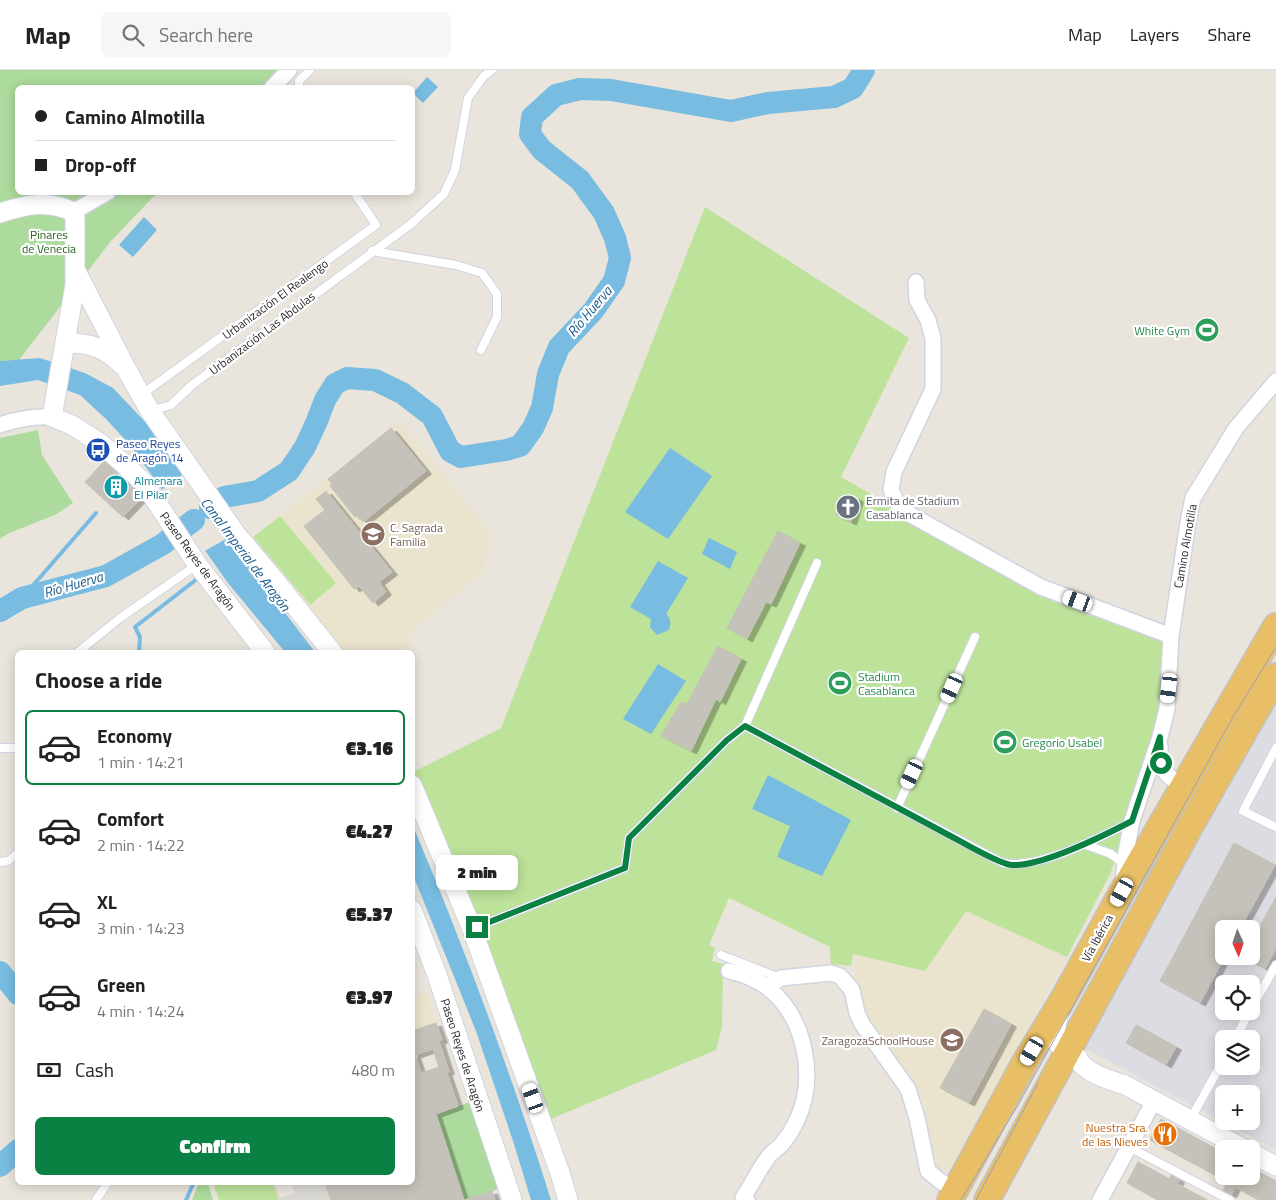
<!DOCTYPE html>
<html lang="en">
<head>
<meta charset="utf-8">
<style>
  body { margin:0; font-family:"Titillium Web",sans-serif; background:#f6f6f6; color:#222; height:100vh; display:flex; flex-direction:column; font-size:19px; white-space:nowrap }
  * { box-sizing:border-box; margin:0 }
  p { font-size:16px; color:#767676 }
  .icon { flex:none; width:28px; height:28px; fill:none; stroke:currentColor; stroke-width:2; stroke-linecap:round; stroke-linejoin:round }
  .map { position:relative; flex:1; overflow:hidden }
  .drawer { position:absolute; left:15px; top:580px; width:400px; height:535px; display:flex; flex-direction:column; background:#fff; border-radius:8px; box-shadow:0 2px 12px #0003 }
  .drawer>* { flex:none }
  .hud { position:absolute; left:15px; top:15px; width:400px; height:110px; border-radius:8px; box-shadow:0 2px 12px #0003; display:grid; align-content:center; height:110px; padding:0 20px; background:#fff }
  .needle { width:32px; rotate:177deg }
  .fabs { position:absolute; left:1215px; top:850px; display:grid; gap:10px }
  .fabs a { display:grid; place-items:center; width:45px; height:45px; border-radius:8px; background:#fff; box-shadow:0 2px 12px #0003; font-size:25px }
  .end { position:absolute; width:22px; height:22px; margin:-11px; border:6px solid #0b8043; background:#fff; box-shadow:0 0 0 2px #fff }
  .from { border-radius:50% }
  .bubble { position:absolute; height:35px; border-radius:8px; background:#fff; box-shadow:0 2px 12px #0003; font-size:16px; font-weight:800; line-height:35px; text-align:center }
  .car { position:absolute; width:15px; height:30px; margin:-15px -8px; border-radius:6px; box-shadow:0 0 4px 1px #0007; background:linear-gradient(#fff 24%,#345 0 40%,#fff 0 76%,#345 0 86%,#fff 0) }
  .hud b { display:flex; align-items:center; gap:18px; height:48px; font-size:19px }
  .hud b+b { border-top:1px solid #e0e0e0 }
  .hud i { width:12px; height:12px; background:#222 }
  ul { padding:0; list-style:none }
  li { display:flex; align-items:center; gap:15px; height:75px; margin:0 10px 8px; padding:0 10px; border:2px solid transparent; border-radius:8px }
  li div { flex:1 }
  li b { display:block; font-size:19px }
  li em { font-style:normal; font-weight:800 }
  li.current { border-color:#0b8043 }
  li>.icon { width:45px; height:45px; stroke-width:1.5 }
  h2 { padding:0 20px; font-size:22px; line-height:60px }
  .pay { display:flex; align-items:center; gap:12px; height:55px; padding:0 20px; font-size:19px }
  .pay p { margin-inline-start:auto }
  .action { display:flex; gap:10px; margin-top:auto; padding:10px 20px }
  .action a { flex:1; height:58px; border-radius:8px; background:#0b8043; color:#fff; font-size:20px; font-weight:800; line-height:58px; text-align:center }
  header { display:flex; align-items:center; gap:30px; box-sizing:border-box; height:70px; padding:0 25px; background:#fff; border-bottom:1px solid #e0e0e0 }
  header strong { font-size:24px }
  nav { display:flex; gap:28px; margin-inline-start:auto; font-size:18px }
  .search { width:350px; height:45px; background:#f6f6f6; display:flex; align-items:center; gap:12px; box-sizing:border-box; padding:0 18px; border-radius:8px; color:#767676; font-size:19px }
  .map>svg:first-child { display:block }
</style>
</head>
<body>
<header>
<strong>Map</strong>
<div class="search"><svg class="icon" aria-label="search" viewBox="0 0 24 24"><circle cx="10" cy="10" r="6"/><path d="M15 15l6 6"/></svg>Search here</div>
<nav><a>Map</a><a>Layers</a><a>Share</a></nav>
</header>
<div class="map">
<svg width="1276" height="1130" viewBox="0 0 1276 1130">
  <defs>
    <filter id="shadow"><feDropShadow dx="5.5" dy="3" stdDeviation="0" flood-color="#0004"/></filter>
  </defs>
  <rect width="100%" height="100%" fill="#eae5dc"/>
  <path fill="#dedce3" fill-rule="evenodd" d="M1276,630V1080L1078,975ZM1224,859H1251V886H1224ZM1224,914H1251V941H1224ZM1224,969H1251V996H1224ZM1224,1024H1251V1051H1224Z"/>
  <path fill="#eae3cd" d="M400,351L490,462L483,503L408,563L414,570L399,582H342L251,469Z
    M966,841L1067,887L951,1098L944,1101H939L935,1100L933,1094L927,1041L919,1021L906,1000L867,951L859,929L860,917L854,908L856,885L925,901Z
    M426,922L436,953L413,961L412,927Z"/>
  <path fill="#addb9d" d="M0,0H289L272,17L18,18V122L157,123L111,171L19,290L0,291Z
    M38,360L42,385L73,433L55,445L9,463L0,469V368Z
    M473,1031L501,1118L464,1130L436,1044Z
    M199,1113H208L213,1130H192Z"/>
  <path fill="#bde29a" d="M705,137L909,268L841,407L1038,519L1169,569L1156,657L1111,802L1067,887L966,841L925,901L853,884L851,896L831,894L830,877L729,828L709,875L715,878L712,891L723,894L722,957L716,980L546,1051L413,706V702L501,658Z
    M280,446L336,513L310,535L253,467Z
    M213,1113H273L279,1130H219Z"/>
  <path fill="#dad8d2" d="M273,1113H274L280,1128L295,1123L291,1113H325L331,1130H279Z"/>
  <path fill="#78bce2" d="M427,7L438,17L423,33L413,23Z
    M144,147L157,160L133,187L119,175Z
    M40,288L85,303L113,318L152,359L250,497L315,582H285L228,513L131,376L106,349L80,325L38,310L0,316V291Z
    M670,378L712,406L668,469L625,442Z
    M709,468L737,482L730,499L702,484Z
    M658,491L688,508L666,544C671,548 671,554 669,560L657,565L650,557L651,549L630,537Z
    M658,594L686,611L651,664L623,649Z
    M768,705L851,750L822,806L777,787L790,756L752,739Z
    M413,756C465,879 511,1003 551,1130H531L514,1074L476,961L413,805Z"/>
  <path fill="#eae5dc" d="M186,402L231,466L203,482L160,421Z"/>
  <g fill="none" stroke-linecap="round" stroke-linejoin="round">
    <path stroke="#78bce2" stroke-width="4" d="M22,528L96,443
      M139,582L140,567L135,557L197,509
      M186,1130L194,1112"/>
    <path stroke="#78bce2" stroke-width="22" d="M210,438L224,427L258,421L289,401L305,377L317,351L325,330L335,314L347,308L375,310L402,323L432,346L450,381L461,387L506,380L520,376L533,358L542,338L548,304L559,277L593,241L614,211L620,188L615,168L604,143L580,110L542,80L530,64L532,47L556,25L580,19L611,20L731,41L768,33L834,27L853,18L864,0
      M0,541L22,528L106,506L163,474L194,450
      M0,902L18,924
      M0,1096L18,1080"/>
  </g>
  <path fill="#c5c2bb" stroke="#c5c1b6" filter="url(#shadow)" d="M391,358L426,401L363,452L357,445L355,447L330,416L332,414L328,409Z
    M109,386L147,422L123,447L85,412Z
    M326,421L392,502L379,512L386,522L373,533L359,516L354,519L304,456L325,440L316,429Z
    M847,424L858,429L851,452L836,445Z
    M778,461L800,473L771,534L766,532L747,569L727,558Z
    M718,576L741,589L720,632L716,629L691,681L661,666L681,632L687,634Z
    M1234,773L1275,795L1240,859H1224V886H1225L1200,933L1160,911Z
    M1276,827V878L1265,899L1243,887L1251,886V872Z
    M984,939L1011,954L969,1033L940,1018Z
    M436,953L442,970L413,979L423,1009L446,1001L458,1036L436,1044L464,1130H331L325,1112H412V961Z
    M1136,955L1176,977L1166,995L1126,973Z
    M439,971L449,1002L446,1001L423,1009L421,1003L439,997L433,979L415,985L413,979Z
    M1161,1049L1224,1083V1106H1251V1098L1276,1111V1130H1259L1235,1117L1231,1125L1223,1120L1228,1112L1150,1070Z
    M1138,1092L1169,1109L1171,1105L1179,1110L1177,1114L1207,1130H1158L1127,1113Z
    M492,1121L495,1130H464Z"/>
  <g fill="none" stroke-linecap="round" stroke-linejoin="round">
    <defs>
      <path id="service" d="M299,18V11L310,0
        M372,181L456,195L482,203L497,224V247L481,280
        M141,325L376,155L354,122
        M150,341L171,335L192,315L411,154L444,124L455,100L468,28L484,6L492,0
        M78,582L120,548L198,494
        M745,656L1003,793C1039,800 1098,768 1131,752
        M0,678H18
        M1276,678L1243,741L1276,757
        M897,738L975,567
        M1084,774L1111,784L1124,794
        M0,792L8,791L18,783
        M472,859L625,798L629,768L727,670L745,656L817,493
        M721,885L780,908
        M1251,939L1276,895
        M1235,969L1250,941
        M1190,1050L1224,989
        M1129,1077L1230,1130
        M96,1130L108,1112"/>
      <path id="minor" d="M272,18L289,0
        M73,142L108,122
        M916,212L917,230L928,250L933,269V319L894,402L891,420L897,433L911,445L1041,517L1171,566
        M0,355C18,349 34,346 52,347
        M1160,676C1161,698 1163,705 1183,716
        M1123,812L1126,782L1132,751L1160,667L1167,639L1171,566L1188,452L1193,428L1236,358L1276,311
        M729,901C743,904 756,909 768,918C805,947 817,1007 797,1050C793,1059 787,1068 781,1075C777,1079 772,1082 769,1086C759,1099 752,1114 743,1128L747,1130
        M767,917L781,908L831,903L840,906L852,920L857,943L862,954L908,1019L917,1048L928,1101L940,1111L955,1120
        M1100,1130L1154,1031"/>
      <path id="tertiary" d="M0,143C25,135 48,129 73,142L75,148V215L52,347L72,355L100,373L125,395L144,413L197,494L265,582
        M76,201L129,304L150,341L236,464L273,508L332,582
        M65,273C89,272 105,278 122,295
        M412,715L472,859L560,1103L568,1130
        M412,840L437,905L512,1130
        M1060,940C1053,964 1052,978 1078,988
        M1077,988C1085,1003 1109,1010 1125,1015L1244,1079
        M1251,1083L1276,1096"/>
      <path id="trunk" d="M950,1130L1026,990L1063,929L1122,822L1276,556
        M987,1130L1190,757L1276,606"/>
    </defs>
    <use href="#service" stroke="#d1d3e0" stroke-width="10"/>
    <use href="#minor" stroke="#d1d3e0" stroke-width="18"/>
    <use href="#tertiary" stroke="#d1d3e0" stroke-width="21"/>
    <use href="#trunk" stroke="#c3c3c3" stroke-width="28"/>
    <use href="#service" stroke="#fff" stroke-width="8"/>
    <use href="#minor" stroke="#fff" stroke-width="15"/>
    <use href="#tertiary" stroke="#fff" stroke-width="19"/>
    <use href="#trunk" stroke="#e8be66" stroke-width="25"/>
    <path stroke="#9fa0b1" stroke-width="1" d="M961,1130L1018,1035L1233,647L1276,577
      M976,1130L1038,1013"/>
  </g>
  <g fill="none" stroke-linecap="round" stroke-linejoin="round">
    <path stroke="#0b8043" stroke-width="6" d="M477,857L625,798L629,768L727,670L745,656C811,692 877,727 943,762C959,770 996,793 1011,795C1041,797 1105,765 1132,751L1160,667L1161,693"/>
  </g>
  <defs>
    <symbol id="stadium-disc" viewBox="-11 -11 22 22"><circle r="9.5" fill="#2e9e5b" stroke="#fff"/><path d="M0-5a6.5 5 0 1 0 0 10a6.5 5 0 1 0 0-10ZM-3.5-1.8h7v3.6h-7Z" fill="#fff"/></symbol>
    <symbol id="bus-disc" viewBox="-11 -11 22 22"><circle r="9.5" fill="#1a4fb4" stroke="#fff"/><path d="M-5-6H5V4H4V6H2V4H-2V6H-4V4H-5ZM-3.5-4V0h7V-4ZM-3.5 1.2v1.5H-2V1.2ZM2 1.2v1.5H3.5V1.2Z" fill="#fff"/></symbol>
    <symbol id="building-disc" viewBox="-11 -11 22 22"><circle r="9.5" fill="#0f9aa8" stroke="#fff"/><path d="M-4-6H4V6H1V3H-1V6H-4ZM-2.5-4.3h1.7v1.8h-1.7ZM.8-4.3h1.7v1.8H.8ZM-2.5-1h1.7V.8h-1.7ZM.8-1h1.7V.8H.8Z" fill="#fff"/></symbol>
    <symbol id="church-disc" viewBox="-11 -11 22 22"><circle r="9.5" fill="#6b7280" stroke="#fff"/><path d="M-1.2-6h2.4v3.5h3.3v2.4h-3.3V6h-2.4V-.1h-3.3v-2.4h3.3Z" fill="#fff"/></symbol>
    <symbol id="school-disc" viewBox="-11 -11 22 22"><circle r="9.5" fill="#8d6e63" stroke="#fff"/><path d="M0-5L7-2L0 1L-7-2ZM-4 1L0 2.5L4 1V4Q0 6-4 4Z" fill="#fff"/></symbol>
    <symbol id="restaurant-disc" viewBox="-11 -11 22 22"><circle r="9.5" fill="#e8710a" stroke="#fff"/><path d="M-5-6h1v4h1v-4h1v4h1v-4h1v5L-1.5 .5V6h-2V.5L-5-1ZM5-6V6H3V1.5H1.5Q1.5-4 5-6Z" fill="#fff"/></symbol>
  </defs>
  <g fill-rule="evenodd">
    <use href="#stadium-disc" x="1193" y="246" width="28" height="28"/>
    <use href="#bus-disc" x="84" y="366" width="28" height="28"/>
    <use href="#building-disc" x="102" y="403" width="28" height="28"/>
    <use href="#church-disc" x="834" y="423" width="28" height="28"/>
    <use href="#school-disc" x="359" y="450" width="28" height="28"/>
    <use href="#stadium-disc" x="826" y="599" width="28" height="28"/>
    <use href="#stadium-disc" x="991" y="658" width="28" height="28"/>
    <use href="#school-disc" x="938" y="956" width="28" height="28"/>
    <use href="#restaurant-disc" x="1151" y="1050" width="28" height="28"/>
  </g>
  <g text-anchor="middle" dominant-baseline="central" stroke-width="4.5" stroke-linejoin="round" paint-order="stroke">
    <g font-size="12" fill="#285e20" stroke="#fff">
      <text x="49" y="164">Pinares<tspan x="49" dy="14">de Venecia</tspan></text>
    </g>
    <g font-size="12" fill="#292929" stroke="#fff">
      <text transform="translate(275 229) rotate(-36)">Urbanización El Realengo</text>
      <text transform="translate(262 263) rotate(-37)">Urbanización Las Abdulas</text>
      <text transform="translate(1185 476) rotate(-80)">Camino Almotilla</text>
      <text transform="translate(198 491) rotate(54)">Paseo Reyes de Aragón</text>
      <text transform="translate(1097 868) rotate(-61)">Vía Ibérica</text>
      <text transform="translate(463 985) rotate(72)">Paseo Reyes de Aragón</text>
    </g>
    <g font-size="12" fill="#27864d" stroke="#fff" text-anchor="start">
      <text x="1190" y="260" text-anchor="end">White Gym</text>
      <text x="858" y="606">Stadium<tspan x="858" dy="14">Casablanca</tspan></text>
      <text x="1022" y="672">Gregorio Usabel</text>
    </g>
    <g font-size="12" fill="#164399" stroke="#fff" text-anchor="start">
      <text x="116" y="373">Paseo Reyes<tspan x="116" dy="14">de Aragón 14</tspan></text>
    </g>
    <g font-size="12" fill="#0d838f" stroke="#fff" text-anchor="start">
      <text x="134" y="410">Almenara<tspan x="134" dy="14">El Pilar</tspan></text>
    </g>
    <g font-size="12" fill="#5b616d" stroke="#fff" text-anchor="start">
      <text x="866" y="430">Ermita de Stadium<tspan x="866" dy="14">Casablanca</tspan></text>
    </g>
    <g font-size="12" fill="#785e54" stroke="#fff" text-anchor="start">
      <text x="390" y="457">C. Sagrada<tspan x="390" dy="14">Familia</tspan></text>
      <text x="934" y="970" text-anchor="end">ZaragozaSchoolHouse</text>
    </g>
    <g font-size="12" fill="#c56008" stroke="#fff" text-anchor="end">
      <text x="1148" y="1057">Nuestra Sra.<tspan x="1148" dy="14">de las Nieves</tspan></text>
    </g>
    <g font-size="14" font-style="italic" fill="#1a5a8b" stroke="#fff">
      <text transform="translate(589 241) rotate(-50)">Río Huerva</text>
      <text transform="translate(246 484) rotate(53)">Canal Imperial de Aragón</text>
      <text transform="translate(73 514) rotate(-16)">Río Huerva</text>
    </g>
  </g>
</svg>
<div class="fabs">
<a><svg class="needle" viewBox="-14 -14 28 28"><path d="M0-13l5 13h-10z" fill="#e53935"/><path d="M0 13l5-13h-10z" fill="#767676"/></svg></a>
<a><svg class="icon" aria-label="locate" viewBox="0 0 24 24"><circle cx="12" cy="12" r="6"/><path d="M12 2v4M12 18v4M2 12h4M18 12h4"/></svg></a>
<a><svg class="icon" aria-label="layers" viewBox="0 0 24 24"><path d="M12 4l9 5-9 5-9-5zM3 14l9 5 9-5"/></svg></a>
<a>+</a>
<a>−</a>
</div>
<i class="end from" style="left:1161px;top:693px"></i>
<i class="end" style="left:477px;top:857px"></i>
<div class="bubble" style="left:436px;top:785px;width:82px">2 min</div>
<i class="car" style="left:1078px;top:531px;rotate:290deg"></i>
<i class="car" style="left:952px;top:618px;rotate:204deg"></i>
<i class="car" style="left:1169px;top:618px;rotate:187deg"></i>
<i class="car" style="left:912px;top:704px;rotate:205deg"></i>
<i class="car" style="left:1122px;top:822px;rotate:209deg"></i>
<i class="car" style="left:1032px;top:981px;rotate:210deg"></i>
<i class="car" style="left:533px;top:1028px;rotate:340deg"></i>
<div class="hud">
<b><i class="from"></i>Camino Almotilla</b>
<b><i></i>Drop-off</b>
</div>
<section class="drawer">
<h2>Choose a ride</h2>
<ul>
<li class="current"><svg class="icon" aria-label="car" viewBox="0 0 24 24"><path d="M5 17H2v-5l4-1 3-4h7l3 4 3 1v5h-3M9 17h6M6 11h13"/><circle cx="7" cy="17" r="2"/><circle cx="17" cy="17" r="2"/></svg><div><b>Economy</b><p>1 min · 14:21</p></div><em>€3.16</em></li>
<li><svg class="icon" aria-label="car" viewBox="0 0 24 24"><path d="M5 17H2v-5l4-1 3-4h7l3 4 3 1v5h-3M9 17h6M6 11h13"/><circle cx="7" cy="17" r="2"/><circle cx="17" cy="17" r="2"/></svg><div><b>Comfort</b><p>2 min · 14:22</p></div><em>€4.27</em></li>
<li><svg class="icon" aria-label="car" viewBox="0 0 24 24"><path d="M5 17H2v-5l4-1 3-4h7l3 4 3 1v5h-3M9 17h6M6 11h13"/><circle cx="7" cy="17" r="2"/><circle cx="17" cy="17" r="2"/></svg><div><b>XL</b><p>3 min · 14:23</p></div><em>€5.37</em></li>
<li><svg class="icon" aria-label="car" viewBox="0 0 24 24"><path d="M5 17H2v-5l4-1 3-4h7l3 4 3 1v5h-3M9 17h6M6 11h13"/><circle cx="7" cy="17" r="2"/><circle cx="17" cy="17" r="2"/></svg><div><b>Green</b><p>4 min · 14:24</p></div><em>€3.97</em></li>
</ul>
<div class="pay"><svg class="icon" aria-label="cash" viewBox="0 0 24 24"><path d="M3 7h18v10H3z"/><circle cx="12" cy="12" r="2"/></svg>Cash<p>480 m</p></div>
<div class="action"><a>Confirm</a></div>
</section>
</div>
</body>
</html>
